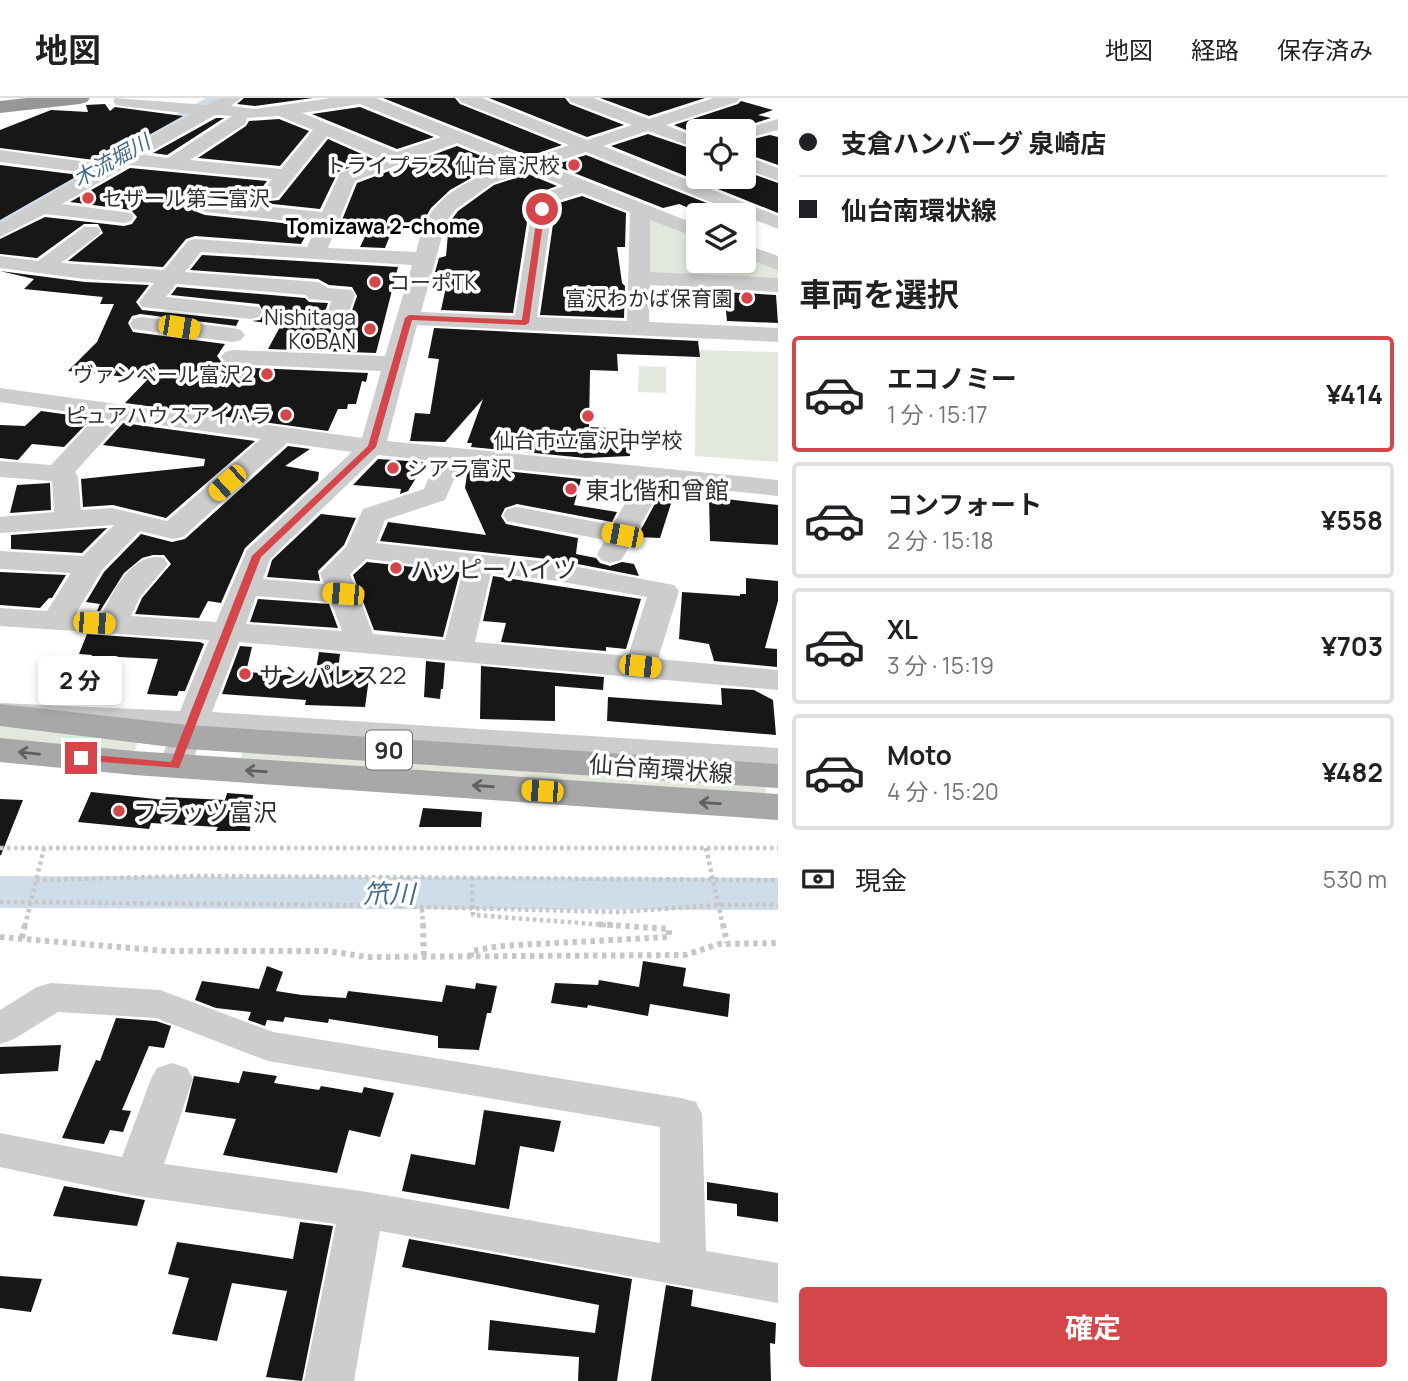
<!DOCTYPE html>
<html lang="ja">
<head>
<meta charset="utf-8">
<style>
  body { margin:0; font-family:Manrope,"Noto Sans JP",sans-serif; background:#f6f6f6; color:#202124; height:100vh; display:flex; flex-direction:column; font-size:26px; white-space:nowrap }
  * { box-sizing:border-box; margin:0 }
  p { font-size:23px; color:#757577 }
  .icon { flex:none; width:38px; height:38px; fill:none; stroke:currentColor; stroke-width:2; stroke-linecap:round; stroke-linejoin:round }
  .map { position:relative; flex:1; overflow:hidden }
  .details { display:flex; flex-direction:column; background:#fff; width:630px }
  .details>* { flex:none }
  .guide { display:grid; align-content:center; height:154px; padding:0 21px; background:#fff }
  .fabs { position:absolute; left:686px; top:21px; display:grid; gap:14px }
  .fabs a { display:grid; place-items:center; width:70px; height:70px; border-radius:7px; background:#fff; box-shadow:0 4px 10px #0003; font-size:35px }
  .end { position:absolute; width:32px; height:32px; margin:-16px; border:9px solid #d44649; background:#fff; box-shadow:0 0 0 4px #fff }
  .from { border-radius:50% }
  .bubble { position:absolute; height:49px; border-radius:7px; background:#fff; box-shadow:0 4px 10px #0003; font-size:23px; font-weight:700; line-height:49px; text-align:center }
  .car { position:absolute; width:21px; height:42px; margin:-21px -10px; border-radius:9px; box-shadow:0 0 5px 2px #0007; background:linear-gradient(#f5c518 24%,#345 0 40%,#f5c518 0 76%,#345 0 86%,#f5c518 0) }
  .guide b { display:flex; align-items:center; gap:24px; height:66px; font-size:26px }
  .guide b+b { border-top:2px solid #e0e0e0 }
  .guide i { width:18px; height:18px; background:#202124 }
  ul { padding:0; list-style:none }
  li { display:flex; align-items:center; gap:21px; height:116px; margin:0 14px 10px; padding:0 7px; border:4px solid #e0e0e0; border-radius:7px }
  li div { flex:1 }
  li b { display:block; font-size:26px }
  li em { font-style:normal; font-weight:700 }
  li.active { border-color:#d44649 }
  li>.icon { width:63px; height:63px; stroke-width:1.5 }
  h2 { padding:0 21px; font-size:32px; line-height:84px }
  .pay { display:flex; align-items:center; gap:18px; height:77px; padding:0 21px; font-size:26px }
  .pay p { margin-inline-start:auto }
  .primary-button { display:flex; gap:14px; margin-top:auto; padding:14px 21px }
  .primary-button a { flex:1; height:80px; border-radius:7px; background:#d44649; color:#fff; font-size:28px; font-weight:700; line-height:80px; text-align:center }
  header { display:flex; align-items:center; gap:42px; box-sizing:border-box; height:98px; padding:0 35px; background:#fff; border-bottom:2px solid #e0e0e0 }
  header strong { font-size:33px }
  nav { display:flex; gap:38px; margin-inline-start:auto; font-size:24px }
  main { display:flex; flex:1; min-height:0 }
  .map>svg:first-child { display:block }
</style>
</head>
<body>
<header>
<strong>地図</strong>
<nav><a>地図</a><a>経路</a><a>保存済み</a></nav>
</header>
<main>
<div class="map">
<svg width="778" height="1283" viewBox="0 0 778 1283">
  <rect width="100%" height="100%" fill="#fff"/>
  <path fill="#e2e8dd" d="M648,116L698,136V163H744V154L778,168V181L643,174Z
    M696,252L778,254V364L695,358Z
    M639,268L666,269V295L638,294Z
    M0,624L138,643L134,656L0,643Z
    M243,651L765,686L767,701L240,664Z"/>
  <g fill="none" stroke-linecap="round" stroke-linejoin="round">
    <path fill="#cedde9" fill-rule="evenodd" d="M206,0H233L230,5L9,129L0,132V114Z
      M0,778L778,780V812L0,810Z"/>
  </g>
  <path fill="#171717" d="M244,0H313L255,8L237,6Z
    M383,0H455L460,6L562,47L529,58Z
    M489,0H565L570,6L624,27L587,39Z
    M600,0H705L649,18Z
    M741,3L773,12L758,17L771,20L730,33H698V37L674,27L738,6Z
    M105,6L110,13L115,9L183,18L102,63L0,50V32L51,12L88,14L86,7Z
    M360,9L434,39L397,51L312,16Z
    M216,20H224L167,57L153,55Z
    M279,21L309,33L280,68L198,60L246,28L249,23Z
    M648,36L698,53V79H726L744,85V73L778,85V115L611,48Z
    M770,37L778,39V67L744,55V43Z
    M328,41L373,61L338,74L320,111L206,99L198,101L193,108L197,114L205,117L311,128L301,146L195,138L186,141L163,169L68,163L103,135L98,126H84L37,160L0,156V141L45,119L124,128L132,126L137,119L131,112L70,104L130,70L267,83L258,95L270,103L279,102Z
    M457,48L503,67L473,79L450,92L431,110L423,124L395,125L385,150L360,149L372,124L342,122L357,85Z
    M586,57L737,117H706L679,106L663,110L554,67Z
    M0,67L79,77L0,122Z
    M528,76L557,88L541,94L529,111L513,215L441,212L447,184H444L448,174H435L439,160L446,158L449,125L458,113L494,87Z
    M582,98L626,115L625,149H617L622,185L625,188L624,220L540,217L555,112L559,105Z
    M202,157L398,169L376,255L268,251L281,227L252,223L260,222L264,215L259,206L171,197L177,189L305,200L309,204L328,205L324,217L330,226L348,224L357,198L352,189L329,187L318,181L190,172Z
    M0,173L85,184L149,187L136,204L142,212L239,222L236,228L140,216L132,218L128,225L133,234L225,246L217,258L223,266L232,269L368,275L366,284L362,283L356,306H348L347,311H338L328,333L125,305L148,281L68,273L97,244L114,206H100L103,199L24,191L34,181Z
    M724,194L776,197L778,225L727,223Z
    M434,230L698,243L700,259L617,256L618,273L590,272L589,329L629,331L630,358L586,360L471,349L472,345H467L483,301L445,344L410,343L415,315L430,316L439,261L428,260Z
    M41,313L92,320L64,349L32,346L18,362L0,360V327L25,328Z
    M123,325L255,343L166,420L113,407L83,409L81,381L204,368L205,361L103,347Z
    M288,348L310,351L285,368L319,374L318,382L245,450L221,505L208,503L199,520L135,516L142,500L171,466L164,457H153L142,460L124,475L100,513H97L100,506L86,504L104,474L141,436L172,444L185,441Z
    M378,361L424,364V367L408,393L400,396L401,391L353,387Z
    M468,369L581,381L574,407L617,414L612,424L517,406L505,410L501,418L506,426L578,440L576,456L596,460L600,465L610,468L622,464L634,466L639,478L557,462L380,443L388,424L486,437L465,390Z
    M50,385L51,412L10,415L17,387Z
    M664,389L676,390L660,440L637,439Z
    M709,399L778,407V447L710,443Z
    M321,416L356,420L344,447L318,473L320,483L267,479L272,462Z
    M107,430L82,455L11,451V437Z
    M367,464L460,474L443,539L374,532L353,477Z
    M0,474L66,477L52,500H49L40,510L0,507Z
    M493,478L641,501L626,551L606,549V553L501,544L506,525L483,523Z
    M746,480L778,483V503L765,550L777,551V569L714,563L709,546L679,541L682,494L740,498V496H746Z
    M258,501L329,506L338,530L250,524Z
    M87,536L200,544L204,546L185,593H179L177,598L147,596L158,561L119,559L111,579L84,577L92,557L79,556Z
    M240,548L252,549L246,574L312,579L313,571H316L319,554L340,556L338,572L370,573L365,609L305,607L306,602L222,596Z
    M426,563L445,565L443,591H441L440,601L424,599Z
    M481,568L604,579L603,592L555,588V623L480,621Z
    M721,590L754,592L773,602L776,637L607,623L608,599L722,607Z
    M91,694L165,702L166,699L225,702L227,695L253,697L250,733H216L218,729L151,725L149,731L78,724Z
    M0,701L23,702L1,757H0Z
    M423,710L482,714L481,729H419Z
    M643,863L686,870L683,888L730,896L728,919L650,906L648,918L588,907L587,910L551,905L555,885L598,887L599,882L639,889Z
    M267,868L283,874L276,893L302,897L346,900L348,893L442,904L446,887L475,891L476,885L497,888L491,915H487L479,952L438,950V938L329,921L328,925L285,919L283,924L267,922L265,928L248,922L251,914L216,910L195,902L202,883L259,891Z
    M116,920L156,923L171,928L164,950L149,948L122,1012L131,1013L123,1034L110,1032L104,1046L62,1040L96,962L100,963Z
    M61,947L58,973L0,976V949Z
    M243,973L277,978L274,985L319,992L321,988L362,995L364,989L394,995L380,1039L349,1032L337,1075L223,1057L236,1021L185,1014L194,978L239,985Z
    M484,1012L561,1023L554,1054L520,1048L509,1111L402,1093L411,1056L475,1067Z
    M707,1084L778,1095V1124L737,1118V1106L707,1102Z
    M64,1088L145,1102L137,1128L53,1118Z
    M300,1124L333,1128L302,1283L266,1279L287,1193L232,1185L217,1243L172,1236L189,1180L168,1176L177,1144L293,1161Z
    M409,1141L632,1181L617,1283H578L579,1259L488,1252L490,1222L595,1235L599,1207L402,1169Z
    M0,1178L42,1181L31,1214L0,1210Z
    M666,1187L693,1192L691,1208L776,1225L775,1246L770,1245L771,1283H651Z"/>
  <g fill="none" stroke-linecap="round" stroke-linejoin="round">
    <path stroke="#c7c7c7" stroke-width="4.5" stroke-dasharray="3.5 3.5" stroke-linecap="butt" d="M0,750H778
      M706,750L723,828
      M472,779L473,817L620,828
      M36,782L195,778L778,782
      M0,804L342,807L618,814L718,807H778
      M422,811L423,828
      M25,828L44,750"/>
    <path stroke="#c7c7c7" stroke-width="6" stroke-dasharray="4.5 4.5" stroke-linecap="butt" d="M423,826L424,859
      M723,826L727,845
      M0,839L167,853H327L368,859L685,857L719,846L778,845
      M22,840L25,826
      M471,859V853L500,848L669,839V831L596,826"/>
    <path fill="#cdcdcd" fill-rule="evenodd" d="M115,0L207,7L220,0H241L231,8L255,11L331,0H376L529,61L569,47L461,4L458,0H482L587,42L632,27L571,4L568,0H593L649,21L714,0H740L737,4L666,27L698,40V51L648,33L603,48L778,118V131L586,54L546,67L698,127V140L650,122V174L778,180V194L650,187L649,224L778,230V244L417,227L387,343L778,382V398L663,386L625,456L621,462L611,465L601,462L597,456L605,442L517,425L507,423L503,417L507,411L517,409L613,427L637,384L461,366L445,402L385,422L376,445L557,465L674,487L679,493L658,561L778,572V592L239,544L212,614L778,650V670L205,633L187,675L175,678L163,675L158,668L173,632L0,625V605L180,613L209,542L0,528V510L47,513L71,475L0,471V453L83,458L114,427L0,435V419L54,414L52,383L0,379V363L51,367L97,318L0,304V290L362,340L381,273L233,266L225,264L221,259L225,254L233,252L385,258L412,167L201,154L185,174L318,184L328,190L352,192L355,197L346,223H330L327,218L331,203L309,201L306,197L176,186L166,199L259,209L262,214L259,219L251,221L142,209L139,204L154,185L85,181L0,170V158L38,163L84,129H98L101,133L98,137L61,165L164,172L188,143L195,141L307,149L317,126L206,114L199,112L196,108L199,104L206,102L322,114L340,75L380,61L327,38L278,99L271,101L261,95L272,81L129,67L62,106L131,115L134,119L131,123L124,125L45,116L0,139V125L87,75L0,64V52L103,66L191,16L122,8L116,7L113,3ZM360,6L441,39L397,54L302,15ZM215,17L232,18L168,60L145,57ZM279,18L313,32L281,71L190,62L245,26L247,20ZM457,45L511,67C480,77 442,92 426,123C421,132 419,144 416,154L328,150L355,83ZM528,73L564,88L543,95L532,111L515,218L421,214L446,124L456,111L493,85ZM582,95L630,114L627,223L537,219L552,111L557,103ZM122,322L261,341L167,423L112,410L81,412L78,379L75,374ZM287,345L352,354L247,452L216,524L131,518L140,499L168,466L164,460C134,452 113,493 102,516L76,515L102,472L140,433L173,441L183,439ZM378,357L436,363L424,391L363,411L346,449L320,475L324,486L263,481L270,461ZM366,461L463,472L445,542L373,536L350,476ZM491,475L557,483L647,499L628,558L475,544ZM256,498L331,504L342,533L246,526Z
      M778,21V32L744,41V33H737Z
      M744,57L778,70V83L744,70Z
      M744,146L778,158V172L744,159Z
      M141,219L233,230L241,232L245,237L241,242L233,244L133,231L130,226L133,221Z
      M51,885L160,892L273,934L681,1000L696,1004L702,1016L706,1153L778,1165V1205L380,1133L354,1283H304L336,1126L137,1098L0,1069V1035L122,1059L151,981L157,970L172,965L187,970L193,981L164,1066L361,1093L660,1145V1029L268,963L156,920L58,914L14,941L0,946V912L37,889Z"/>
    <path fill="#a8a8a8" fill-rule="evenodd" d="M0,606L187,627L778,666V690L187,651L0,628Z
      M0,640L134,653L778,696V722L134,677L0,664Z"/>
    <path fill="#979797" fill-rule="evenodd" d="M27,0H90L87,4L80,6L0,15V3Z"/>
  </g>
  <defs><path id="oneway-shaft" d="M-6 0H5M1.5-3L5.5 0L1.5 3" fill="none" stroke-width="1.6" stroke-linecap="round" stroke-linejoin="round" transform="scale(1.75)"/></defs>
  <g stroke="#606060">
    <use href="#oneway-shaft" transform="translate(29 655) rotate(-174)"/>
    <use href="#oneway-shaft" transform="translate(256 673) rotate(-176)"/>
    <use href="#oneway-shaft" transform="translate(483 688) rotate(-176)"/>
    <use href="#oneway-shaft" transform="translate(710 705) rotate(-176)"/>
  </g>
  <path fill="#d44649" d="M542,109L545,111L529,225L525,227L412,222L376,349L261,459L179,670L77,662V657L81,656L171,664L252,458L368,348L405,220L409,217L522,222L538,111Z"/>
  <g fill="#d44649" stroke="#fff" stroke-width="2.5">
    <circle cx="574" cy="67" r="7"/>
    <circle cx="88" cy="100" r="7"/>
    <circle cx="375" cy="184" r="7"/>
    <circle cx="747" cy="200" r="7"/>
    <circle cx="370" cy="231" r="7"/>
    <circle cx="267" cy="276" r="7"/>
    <circle cx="286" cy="317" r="7"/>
    <circle cx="588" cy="318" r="7"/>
    <circle cx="393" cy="370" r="7"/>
    <circle cx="571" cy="391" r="7"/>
    <circle cx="396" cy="470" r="7"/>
    <circle cx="245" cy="576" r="7"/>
    <circle cx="119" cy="713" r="7"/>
  </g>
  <g text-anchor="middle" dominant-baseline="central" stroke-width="7" stroke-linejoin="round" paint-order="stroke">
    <g font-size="21" font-style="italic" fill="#466c8a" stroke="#fff">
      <text transform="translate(111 62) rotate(-29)">木流堀川</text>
    </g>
    <g font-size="21" fill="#303030" stroke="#fff" text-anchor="end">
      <text x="560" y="67">トライプラス 仙台富沢校</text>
      <text x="102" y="100" text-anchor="start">セザール第二富沢</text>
      <text x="389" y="184" text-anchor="start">コーポTK</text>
      <text x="733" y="200">富沢わかば保育園</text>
      <text x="356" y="219">Nishitaga<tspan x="356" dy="24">KOBAN</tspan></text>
      <text x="253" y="276">ヴァンベール富沢2</text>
      <text x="272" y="317">ピュアハウスアイハラ</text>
      <text x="588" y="342" text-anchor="middle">仙台市立富沢中学校</text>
      <text x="407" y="370" text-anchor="start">シアラ富沢</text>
    </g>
    <g font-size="21" font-weight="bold" fill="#000" stroke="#fff">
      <text x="383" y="128">Tomizawa 2-chome</text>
    </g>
    <rect fill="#fff" stroke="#6e6e6e" stroke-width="2" x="366" y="632.5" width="46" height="39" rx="5"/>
    <g font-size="23" font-weight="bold" fill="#303030">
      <text x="389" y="652">90</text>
    </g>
    <g font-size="24" fill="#303030" stroke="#fff" text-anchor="start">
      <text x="585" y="391">東北偕和曾館</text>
      <text x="410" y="470">ハッピーハイツ</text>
      <text x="259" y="576">サンパレス22</text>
      <text x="133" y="713">フラッツ富沢</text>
    </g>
    <g font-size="24" fill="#303030" stroke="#fff">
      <text transform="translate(661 670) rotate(4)">仙台南環状線</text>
    </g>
    <g font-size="26" font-style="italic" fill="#466c8a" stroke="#fff">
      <text x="389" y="795">笊川</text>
    </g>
  </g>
</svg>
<div class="fabs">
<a><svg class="icon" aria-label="locate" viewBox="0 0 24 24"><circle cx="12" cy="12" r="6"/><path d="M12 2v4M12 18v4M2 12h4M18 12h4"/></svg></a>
<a><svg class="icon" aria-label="layers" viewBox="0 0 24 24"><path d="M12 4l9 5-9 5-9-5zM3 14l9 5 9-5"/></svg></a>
</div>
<i class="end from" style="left:542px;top:111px"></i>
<i class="end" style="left:81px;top:660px"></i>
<div class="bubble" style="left:38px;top:558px;width:84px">2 分</div>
<i class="car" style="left:179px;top:229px;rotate:99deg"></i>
<i class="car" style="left:227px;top:385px;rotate:228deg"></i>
<i class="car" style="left:622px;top:437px;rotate:281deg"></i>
<i class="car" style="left:343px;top:496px;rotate:275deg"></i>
<i class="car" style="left:94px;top:525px;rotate:94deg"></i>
<i class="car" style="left:640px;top:568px;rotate:96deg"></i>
<i class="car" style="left:542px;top:693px;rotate:274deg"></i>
</div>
<section class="details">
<div class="guide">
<b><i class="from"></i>支倉ハンバーグ 泉崎店</b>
<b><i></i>仙台南環状線</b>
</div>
<h2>車両を選択</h2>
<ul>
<li class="active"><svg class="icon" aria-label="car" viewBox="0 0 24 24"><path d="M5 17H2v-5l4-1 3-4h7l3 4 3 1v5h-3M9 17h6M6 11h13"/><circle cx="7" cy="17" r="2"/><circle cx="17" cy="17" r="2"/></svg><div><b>エコノミー</b><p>1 分 · 15:17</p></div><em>¥414</em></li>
<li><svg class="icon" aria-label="car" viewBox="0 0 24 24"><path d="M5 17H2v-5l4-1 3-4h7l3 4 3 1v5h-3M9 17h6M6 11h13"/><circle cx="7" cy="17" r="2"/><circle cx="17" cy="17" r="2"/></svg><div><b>コンフォート</b><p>2 分 · 15:18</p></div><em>¥558</em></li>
<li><svg class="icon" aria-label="car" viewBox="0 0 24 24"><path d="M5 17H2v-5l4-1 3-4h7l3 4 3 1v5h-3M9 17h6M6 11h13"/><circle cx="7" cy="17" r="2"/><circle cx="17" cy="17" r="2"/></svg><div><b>XL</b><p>3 分 · 15:19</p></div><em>¥703</em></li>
<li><svg class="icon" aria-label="car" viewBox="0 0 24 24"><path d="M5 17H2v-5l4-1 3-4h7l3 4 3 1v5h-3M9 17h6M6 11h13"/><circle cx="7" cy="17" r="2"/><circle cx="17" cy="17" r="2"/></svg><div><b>Moto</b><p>4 分 · 15:20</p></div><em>¥482</em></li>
</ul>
<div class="pay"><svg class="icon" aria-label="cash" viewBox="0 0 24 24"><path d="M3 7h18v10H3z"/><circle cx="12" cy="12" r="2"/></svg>現金<p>530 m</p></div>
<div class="primary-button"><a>確定</a></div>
</section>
</main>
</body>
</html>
